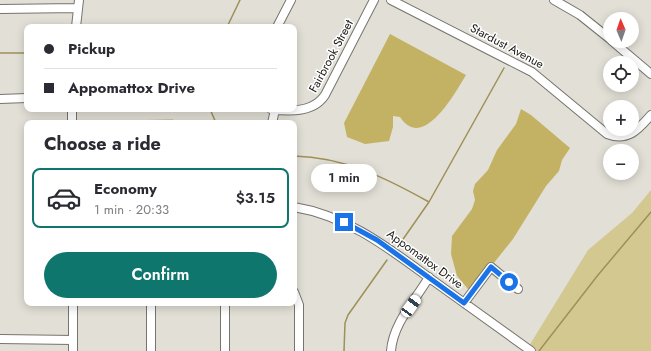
<!DOCTYPE html>
<html lang="en">
<head>
<meta charset="utf-8">
<style>
  body { margin:0; font-family:Jost,sans-serif; background:#f2f2f3; color:#2b2b33; height:100vh; display:flex; flex-direction:column; font-size:15px; white-space:nowrap }
  * { box-sizing:border-box; margin:0 }
  p { font-size:13px; color:#7c7c81 }
  .icon { flex:none; width:22px; height:22px; fill:none; stroke:currentColor; stroke-width:2; stroke-linecap:round; stroke-linejoin:round }
  .map { position:relative; flex:1; overflow:hidden }
  .drawer { position:absolute; left:24px; top:120px; width:273px; height:186px; display:flex; flex-direction:column; background:#fff; border-radius:8px; box-shadow:0 2px 10px #0003 }
  .drawer>* { flex:none }
  .hud { position:absolute; left:24px; top:24px; width:273px; height:88px; border-radius:8px; box-shadow:0 2px 10px #0003; display:grid; align-content:center; height:88px; padding:0 20px; background:#fff }
  .needle { width:26px; rotate:358deg }
  .fabs { position:absolute; left:603px; top:12px; display:grid; gap:8px }
  .fabs a { display:grid; place-items:center; width:36px; height:36px; border-radius:50%; background:#fff; box-shadow:0 2px 10px #0003; font-size:20px }
  .end { position:absolute; width:18px; height:18px; margin:-9px; border:5px solid #1a73e8; background:#fff; box-shadow:0 0 0 2px #fff }
  .from { border-radius:50% }
  .bubble { position:absolute; height:28px; border-radius:14px; background:#fff; box-shadow:0 2px 10px #0003; font-size:13px; font-weight:600; line-height:28px; text-align:center }
  .car { position:absolute; width:12px; height:24px; margin:-12px -6px; border-radius:5px; box-shadow:0 0 3px 1px #0007; background:linear-gradient(#fff 24%,#345 0 40%,#fff 0 76%,#345 0 86%,#fff 0) }
  .hud b { display:flex; align-items:center; gap:14px; height:38px; font-size:15px }
  .hud b+b { border-top:1px solid #e1e1e2 }
  .hud i { width:10px; height:10px; background:#2b2b33 }
  ul { padding:0; list-style:none }
  li { display:flex; align-items:center; gap:12px; height:60px; margin:0 8px 6px; padding:0 12px; border:2px solid transparent; border-radius:8px }
  li div { flex:1 }
  li b { display:block; font-size:15px }
  li em { font-style:normal; font-weight:600 }
  li.selected { border-color:#0f766e }
  li>.icon { width:36px; height:36px; stroke-width:1.5 }
  h2 { padding:0 20px; font-size:18px; line-height:48px }
  .action { display:flex; gap:8px; margin-top:auto; padding:8px 20px }
  .action a { flex:1; height:46px; border-radius:24px; background:#0f766e; color:#fff; font-size:16px; font-weight:600; line-height:46px; text-align:center }
  .map>svg:first-child { display:block }
</style>
</head>
<body>
<div class="map">
<svg width="651" height="351" viewBox="0 0 651 351">
  <rect width="100%" height="100%" fill="#e2dfd6"/>
  <path fill="#d4c891" d="M173,119V123H146V120Z
    M651,190V351H536L529,346L588,250L632,213Z"/>
  <path fill="#c4b264" d="M390,34L466,75C455,93 423,152 400,117L393,116V127L389,141L365,144L347,137L344,123Z
    M521,109L531,115L570,148L562,160L559,171L546,186L513,239L473,289H468L457,276L451,254L452,236L472,209L475,200L473,191L475,184L488,170L497,150L516,124Z"/>
  <g fill="none" stroke-linecap="round" stroke-linejoin="round">
    <path stroke="#9e9058" stroke-width="1.5" d="M227,27L240,0
      M0,53H27
      M210,109L216,123
      M294,156C344,157 386,178 429,202
      M399,245L429,202L504,68
      M344,351L345,323L348,315L387,260
      M539,351L598,275L651,212"/>
    <defs>
      <path id="minor" d="M391,0L532,72L607,134C628,142 639,129 651,115
        M554,0L580,15L610,39
        M0,9L77,8
        M76,27L79,0
        M277,27L291,0
        M612,41L651,74
        M0,99L27,98
        M271,109C290,112 314,112 325,95L374,0
        M72,123V109
        M272,123L275,110
        M294,207C349,216 391,250 435,282C467,305 499,328 531,351
        M294,292L299,305V351
        M464,303L491,267L518,289
        M0,339L73,340
        M73,351V303
        M151,351V303
        M225,351V303
        M391,351C393,323 415,301 429,277"/>
    </defs>
    <use href="#minor" stroke="#76746c" stroke-width="10"/>
    <use href="#minor" stroke="#fff" stroke-width="8"/>
  </g>
  <g fill="none" stroke-linecap="round" stroke-linejoin="round">
    <path stroke="#1a73e8" stroke-width="5" d="M344,222L377,240L464,303L491,267L509,282"/>
  </g>
  <g text-anchor="middle" dominant-baseline="central" stroke-width="3" stroke-linejoin="round" paint-order="stroke">
    <g font-size="12" fill="#1a1916" stroke="#fff">
      <text transform="translate(507 46) rotate(28)">Stardust Avenue</text>
      <text transform="translate(331 56) rotate(-62)">Fairbrook Street</text>
      <text transform="translate(425 259) rotate(36)">Appomattox Drive</text>
    </g>
  </g>
</svg>
<div class="fabs">
<a><svg class="needle" viewBox="-14 -14 28 28"><path d="M0-13l5 13h-10z" fill="#e53935"/><path d="M0 13l5-13h-10z" fill="#7c7c81"/></svg></a>
<a><svg class="icon" aria-label="locate" viewBox="0 0 24 24"><circle cx="12" cy="12" r="6"/><path d="M12 2v4M12 18v4M2 12h4M18 12h4"/></svg></a>
<a>+</a>
<a>−</a>
</div>
<i class="end from" style="left:509px;top:282px"></i>
<i class="end" style="left:344px;top:222px"></i>
<div class="bubble" style="left:311px;top:164px;width:66px">1 min</div>
<i class="car" style="left:411px;top:306px;rotate:36deg"></i>
<div class="hud">
<b><i class="from"></i>Pickup</b>
<b><i></i>Appomattox Drive</b>
</div>
<section class="drawer">
<h2>Choose a ride</h2>
<ul>
<li class="selected"><svg class="icon" aria-label="car" viewBox="0 0 24 24"><path d="M5 17H2v-5l4-1 3-4h7l3 4 3 1v5h-3M9 17h6M6 11h13"/><circle cx="7" cy="17" r="2"/><circle cx="17" cy="17" r="2"/></svg><div><b>Economy</b><p>1 min · 20:33</p></div><em>$3.15</em></li>
</ul>
<div class="action"><a>Confirm</a></div>
</section>
</div>
</body>
</html>
